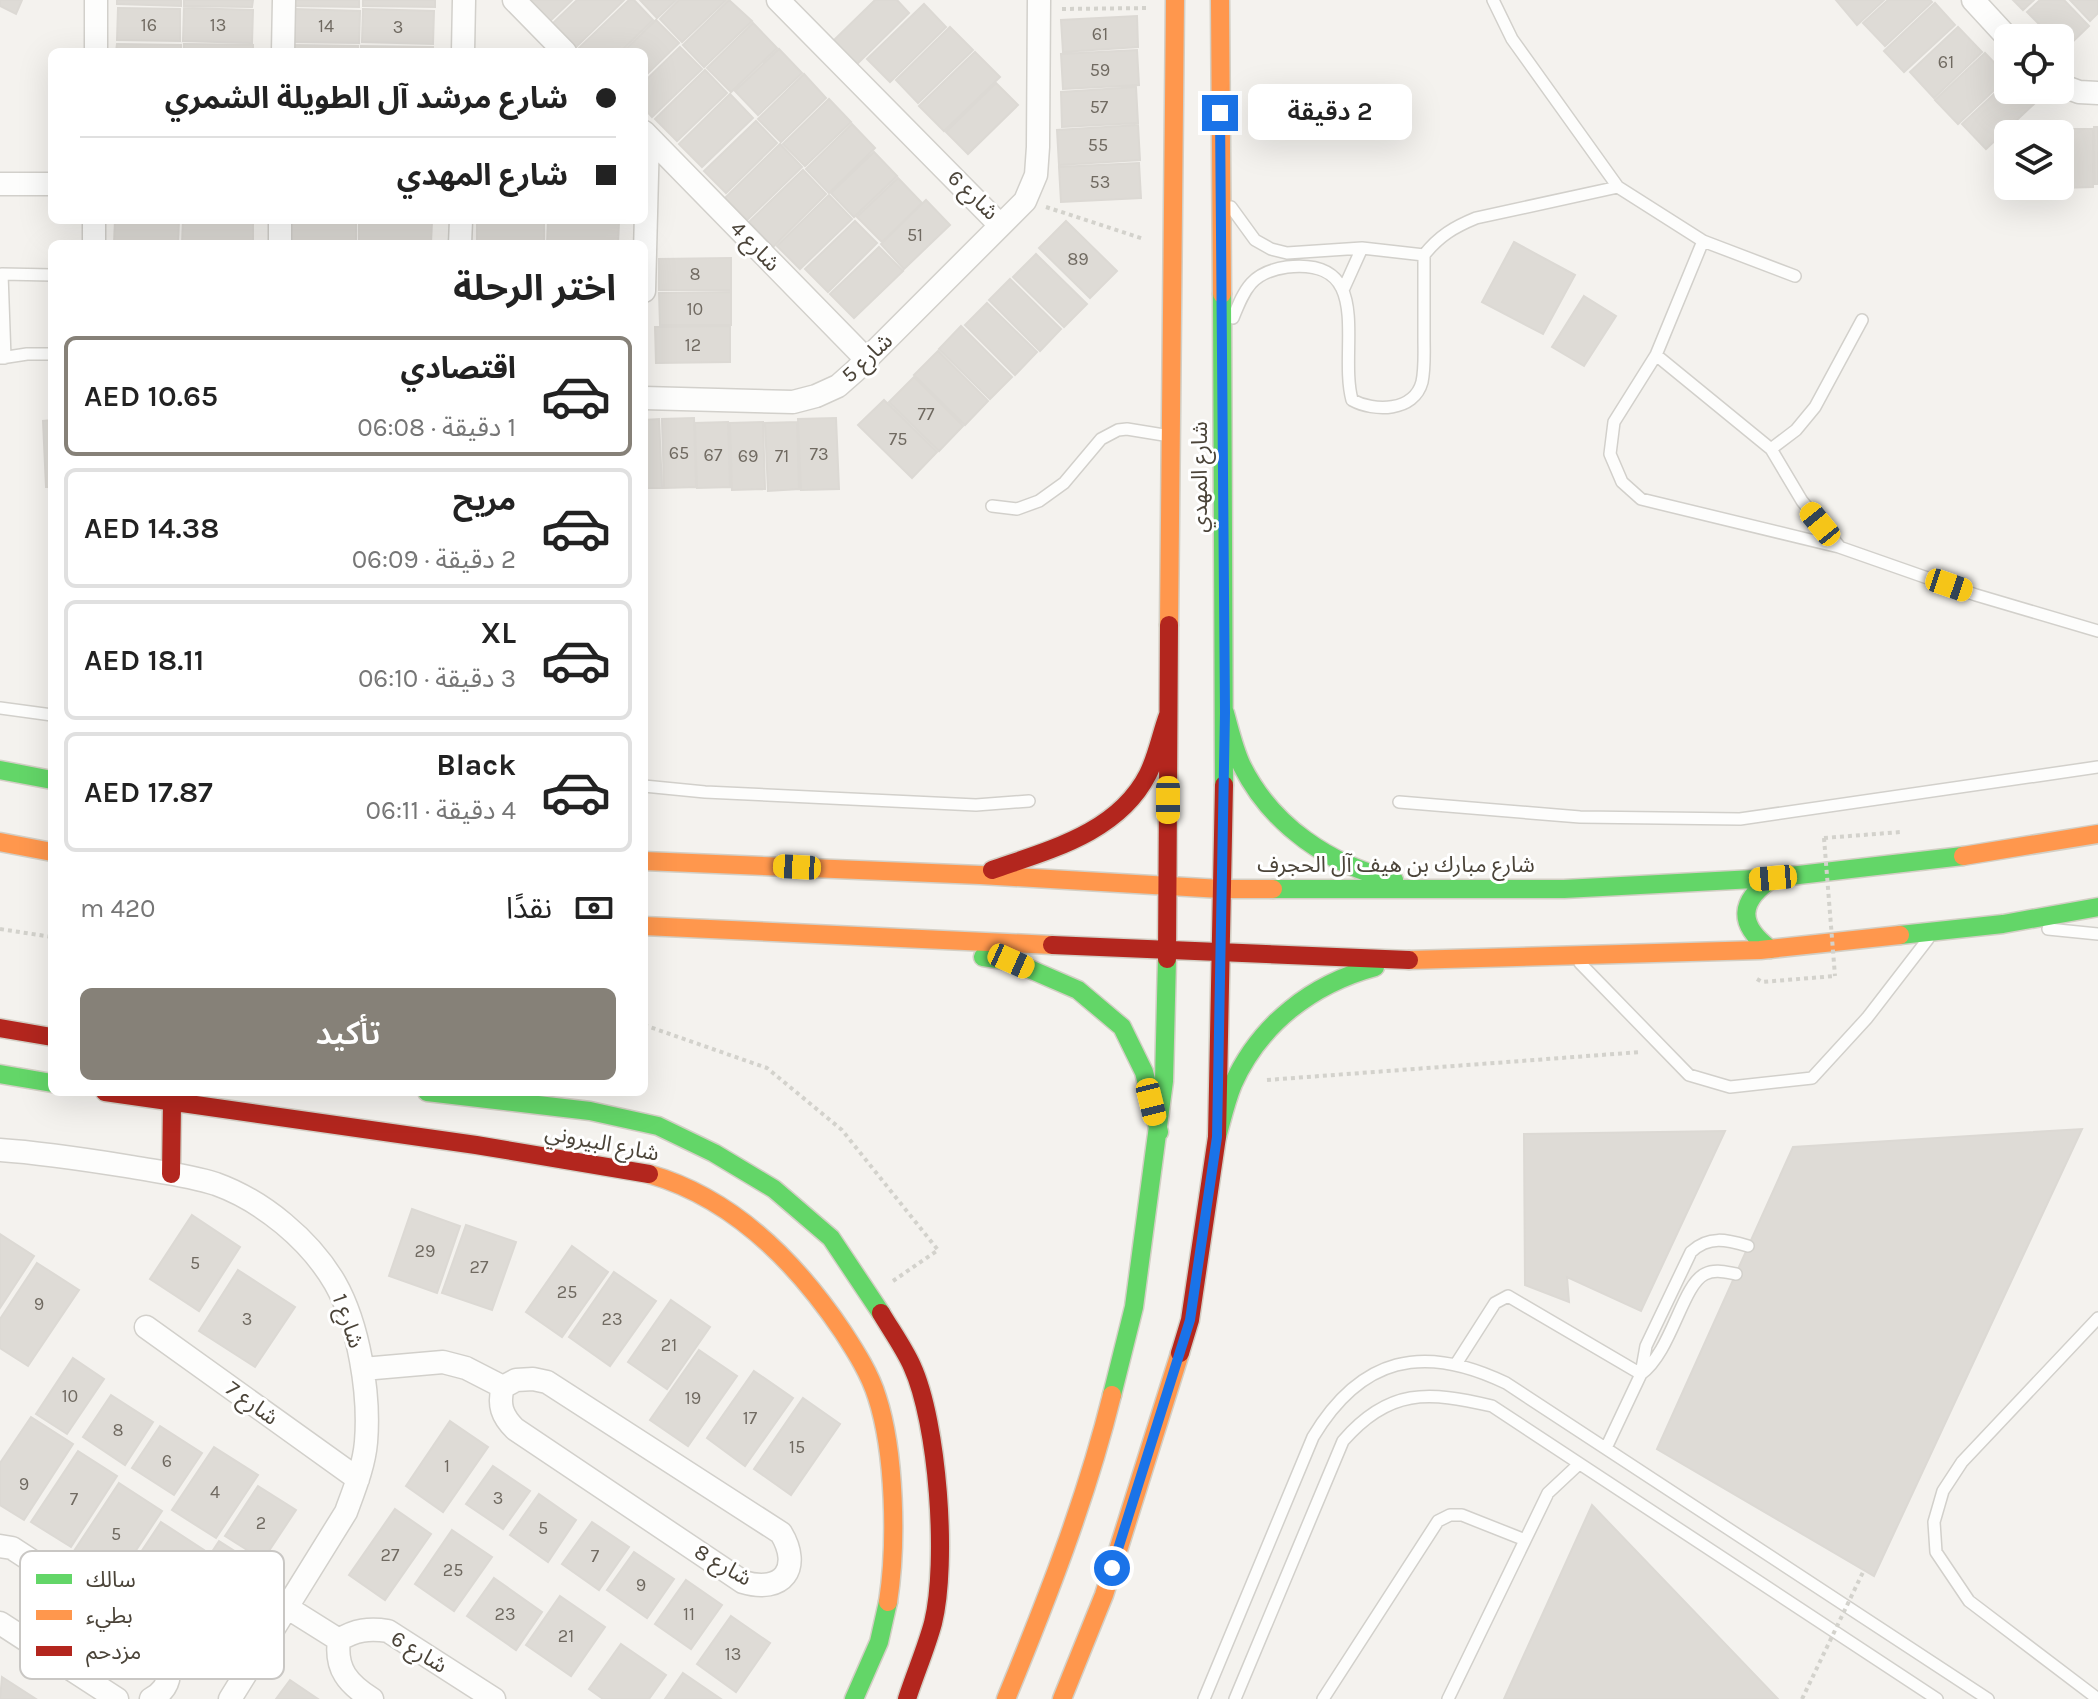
<!DOCTYPE html>
<html lang="ar">
<head>
<meta charset="utf-8">
<style>
  body { margin:0; font-family:Karla,"Noto Sans Arabic",sans-serif; background:#f6f6f6; color:#222; direction:rtl; height:100vh; display:flex; flex-direction:column; font-size:30px; white-space:nowrap }
  * { box-sizing:border-box; margin:0 }
  p { font-size:26px; color:#767676 }
  .icon { flex:none; width:44px; height:44px; fill:none; stroke:currentColor; stroke-width:2; stroke-linecap:round; stroke-linejoin:round }
  .map { position:relative; flex:1; overflow:hidden; direction:ltr }
  .sheet { position:absolute; left:48px; top:240px; width:600px; height:856px; display:flex; flex-direction:column; background:#fff; border-radius:12px; box-shadow:0 8px 32px #0002; direction:rtl }
  .sheet>* { flex:none }
  .banner { position:absolute; left:48px; top:48px; width:600px; height:176px; border-radius:12px; box-shadow:0 8px 32px #0002; direction:rtl; display:grid; align-content:center; height:176px; padding:0 32px; background:#fff }
  .controls { position:absolute; left:1994px; top:24px; display:grid; gap:16px }
  .controls a { display:grid; place-items:center; width:80px; height:80px; border-radius:12px; background:#fff; box-shadow:0 8px 32px #0002; font-size:40px }
  .end { position:absolute; width:36px; height:36px; margin:-18px; border:10px solid #1a73e8; background:#fff; box-shadow:0 0 0 4px #fff }
  .from { border-radius:50% }
  .bubble { position:absolute; height:56px; border-radius:12px; background:#fff; box-shadow:0 8px 32px #0002; font-size:26px; font-weight:600; line-height:56px; text-align:center; direction:rtl }
  .car { position:absolute; width:24px; height:48px; margin:-24px -12px; border-radius:10px; box-shadow:0 0 6px 2px #0007; background:linear-gradient(#f5c518 24%,#345 0 40%,#f5c518 0 76%,#345 0 86%,#f5c518 0) }
  .banner b { display:flex; align-items:center; gap:28px; height:76px; font-size:30px }
  .banner b+b { border-top:2px solid #e0e0e0 }
  .banner i { width:20px; height:20px; background:#222 }
  ul { padding:0; list-style:none }
  li { display:flex; align-items:center; gap:24px; height:120px; margin:0 16px 12px; padding:0 16px; border:4px solid #e0e0e0; border-radius:12px }
  li div { flex:1 }
  li b { display:block; font-size:30px }
  li em { font-style:normal; font-weight:600 }
  li.active { border-color:#868178 }
  li>.icon { width:72px; height:72px; stroke-width:1.5 }
  h2 { padding:0 32px; font-size:36px; line-height:96px }
  .pay { display:flex; align-items:center; gap:20px; height:88px; padding:0 32px; font-size:30px }
  .pay p { margin-inline-start:auto }
  .primary-button { display:flex; gap:16px; margin-top:auto; padding:16px 32px }
  .primary-button a { flex:1; height:92px; border-radius:12px; background:#868178; color:#fff; font-size:32px; font-weight:600; line-height:92px; text-align:center }
  .map>svg:first-child { display:block }
</style>
</head>
<body>
<div class="map">
<svg width="2098" height="1699" viewBox="0 0 2098 1699">
  <rect width="100%" height="100%" fill="#f4f2ee"/>
  <path fill="#dedbd6" stroke="#dcd9d4" stroke-width="2" d="M0,0H22L16,14L0,6Z
    M117,0H181V6L117,4Z
    M184,0H253L252,7L184,6Z
    M293,0H359V7L293,6Z
    M363,0H435V7L363,6Z
    M527,0H572L549,22Z
    M577,0H624L576,47L553,23Z
    M629,0H634L653,20L620,52H583L579,48Z
    M640,0H676L657,18Z
    M679,0H726L682,42L660,19Z
    M729,0L752,21L704,67L683,45Z
    M875,0H897L909,13L855,66L832,42Z
    M1836,0H1884L1857,25Z
    M1888,0H1930L1932,2L1885,46L1863,23Z
    M2013,0H2034L2023,10Z
    M2040,0H2064L2089,26L2064,50L2060,46V38H2053L2027,12Z
    M2070,0H2098V13L2090,21Z
    M1935,3L1955,25L1904,72L1884,51Z
    M924,4L946,27L890,82L867,59Z
    M118,8L180,9V41L117,40Z
    M184,8L253,10L252,43L183,41Z
    M294,9L360,11L359,43L293,42Z
    M363,9L434,11L433,44L362,42Z
    M1137,16L1138,47L1063,52L1061,20Z
    M656,20L679,43L644,77V52H623Z
    M753,23L777,48L731,92L707,68Z
    M950,27L973,50L918,103L896,80Z
    M1958,27L1982,52L1934,98L1910,72Z
    M117,44L181,45V52H116Z
    M184,44L253,45V52H184Z
    M292,45L358,46V52H292Z
    M361,46L433,47V52H361Z
    M680,47L702,69L652,117L644,108V82Z
    M779,49L802,73L758,115L735,91Z
    M1137,50L1139,85L1063,89L1061,54Z
    M975,52L1000,77L944,131L919,106Z
    M1985,53L2008,77L1958,124L1935,100Z
    M705,70L727,93L677,141L655,119Z
    M804,74L826,98L781,142L758,119Z
    M2008,81V90H2022L2035,103L1986,149L1962,124Z
    M996,83L1018,105L968,154L946,132Z
    M1136,87L1138,123L1062,127L1061,92Z
    M730,94L753,118L702,167L679,144Z
    M829,99L851,122L805,166L783,144Z
    M756,121L777,143L726,193L704,171Z
    M852,124L875,148L829,193L806,169Z
    M1138,125L1140,160L1059,165L1057,130Z
    M2094,127H2098V184H2095Z
    M2058,129H2093V187L2059,188L2060,134Z
    M780,144L802,167L747,220L725,198Z
    M874,152L897,176L854,217L831,193Z
    M1139,163L1141,198L1061,202L1059,167Z
    M803,170L826,194L773,247L749,222Z
    M898,178L922,203L882,242L857,217Z
    M829,195L852,219L800,269L777,246Z
    M926,200L950,225L904,269L881,244Z
    M115,220H179L178,244H114Z
    M183,220H253V244H182Z
    M289,220L356,221V244H288Z
    M359,220L432,221L431,244H359Z
    M477,221L544,223V244H477Z
    M548,221L619,222L618,244H547Z
    M855,221L877,243L828,292L805,269Z
    M1066,221L1117,271L1090,298L1039,248Z
    M1514,242L1575,275L1543,334L1482,302Z
    M879,247L903,271L854,318L830,294Z
    M1036,254L1087,304L1064,327L1013,277Z
    M731,258V290H659V259Z
    M1010,279L1061,329L1040,351L989,300Z
    M731,292V325H660L659,293Z
    M1584,296L1616,316L1584,366L1552,347Z
    M987,303L1037,352L1015,375L965,325Z
    M730,326V362L656,363L655,327Z
    M961,326L1012,377L990,399L939,349Z
    M938,351L988,401L965,425L914,375Z
    M914,377L963,426L939,451L889,402Z
    M884,400L937,452L912,478L858,425Z
    M694,418L696,487L664,488L662,419Z
    M836,418L839,489L801,490L798,419Z
    M659,419L662,488H644V420Z
    M52,420V487H46L43,421Z
    M728,422L730,487L697,488L695,423Z
    M763,422L765,489L732,490L730,423Z
    M797,422L799,489L768,491L765,423Z
    M2082,1129L1874,1576L1657,1449L1793,1147Z
    M1725,1131L1641,1311L1567,1277L1569,1302L1525,1285L1524,1134Z
    M412,1209L460,1226L437,1293L389,1276Z
    M192,1215L240,1247L199,1311L150,1279Z
    M466,1225L516,1242L492,1310L442,1293Z
    M0,1234L34,1256L0,1308Z
    M572,1246L608,1272L562,1337L526,1312Z
    M37,1263L79,1290L28,1366L0,1348V1319Z
    M238,1270L295,1307L255,1367L199,1331Z
    M614,1272L656,1301L610,1366L569,1337Z
    M671,1300L710,1327L667,1389L628,1362Z
    M699,1350L737,1376L688,1446L650,1420Z
    M73,1358L104,1379L67,1434L36,1414Z
    M754,1371L793,1398L745,1466L707,1438Z
    M111,1395L153,1422L125,1465L83,1437Z
    M803,1398L840,1424L791,1495L754,1469Z
    M31,1417L73,1444L24,1520L0,1505V1463Z
    M450,1421L488,1447L443,1512L406,1486Z
    M160,1426L202,1453L174,1495L132,1468Z
    M214,1447L258,1475L216,1538L172,1510Z
    M78,1451L117,1476L71,1547L31,1522Z
    M493,1466L530,1491L503,1529L466,1504Z
    M119,1483L162,1511L113,1585L70,1557Z
    M258,1486L296,1510L263,1560L225,1536Z
    M539,1494L576,1520L548,1562L510,1535Z
    M1592,1505L1778,1699H1504Z
    M395,1509L431,1534L385,1600L349,1575Z
    M161,1522L204,1550L156,1622L113,1594Z
    M592,1522L629,1547L599,1590L562,1564Z
    M452,1530L492,1557L454,1611L415,1584Z
    M219,1541L266,1571L212,1652L166,1622Z
    M634,1552L674,1579L647,1618L607,1590Z
    M494,1578L542,1612L516,1650L467,1616Z
    M686,1580L722,1605L691,1649L655,1624Z
    M560,1596L605,1627L571,1676L526,1645Z
    M731,1616L770,1643L736,1692L697,1664Z
    M621,1644L666,1675L649,1699H603L589,1689Z
    M683,1673L721,1699H665Z
    M2,1677L36,1699H0Z
    M290,1680L318,1699H276Z"/>
  <g fill="none" stroke-linecap="round" stroke-linejoin="round">
    <defs>
      <path id="lane" d="M1493,0L1512,39L1618,187L1703,241L1656,355L1614,422L1610,454L1622,482L1641,499L1839,547L1976,595L2098,631
        M1231,207L1255,240L1271,249L1287,253L1362,248L1424,255C1424,283 1424,310 1424,338C1424,352 1425,368 1422,382C1414,412 1374,412 1352,400C1338,348 1376,257 1287,267C1252,272 1245,288 1233,318
        M1703,241L1795,276
        M1424,255C1439,236 1454,227 1476,218L1618,187
        M1344,288L1362,248
        M1656,355L1771,449L1802,501L1839,546
        M1,358L27,354H52
        M5,358L2,274L52,275
        M1771,449L1796,430L1815,407L1862,320
        M992,506L1017,509L1039,501L1064,483L1101,439L1118,430L1127,429L1170,436
        M0,708L52,715
        M644,786L705,792L976,805L1029,801
        M1399,802L1580,817L1740,819L2098,767
        M2048,929L2098,934
        M1580,963L1689,1075L1730,1087L1812,1078L1867,1018L1928,939
        M1456,1364L1495,1303L1508,1296L1641,1374
        M1641,1374C1672,1351 1682,1285 1705,1274C1715,1269 1725,1272 1736,1274
        M1606,1448L1641,1374L1646,1346L1691,1252C1709,1235 1727,1240 1748,1246
        M1204,1699L1313,1437C1361,1357 1423,1343 1506,1383L1988,1699
        M1235,1699L1343,1441C1389,1388 1428,1391 1492,1406L1937,1699
        M1323,1699L1438,1521L1450,1515H1462L1525,1540
        M1448,1699L1548,1493L1579,1464
        M2098,1699L1969,1601L1936,1552L1934,1522L1943,1491L1962,1462L2098,1318"/>
      <path id="street" d="M514,0L565,52
        M778,0L1000,225
        M1973,0L2008,38
        M96,52V0
        M283,52L284,0
        M463,52L464,0
        M2060,85L2079,92L2098,93
        M644,132L867,360
        M0,184H52
        M94,244V220
        M280,244V220
        M460,244L461,220
        M644,291L648,136
        M644,398L793,402L816,396L838,386L855,371L1025,201L1036,175L1038,147L1039,0
        M0,1150C45,1153 88,1160 132,1167C160,1172 189,1175 216,1184C263,1201 310,1240 335,1283C359,1325 370,1394 366,1442C364,1466 354,1490 346,1512L230,1699
        M146,1327L358,1479
        M363,1369L443,1362L466,1368L503,1387
        M533,1379L547,1382L781,1533C802,1568 783,1594 743,1582L515,1429C502,1416 498,1405 503,1387L516,1380Z
        M0,1546L12,1548L159,1644C172,1664 175,1686 151,1699
        M288,1608L339,1640
        M0,1623L117,1699
        M372,1699C348,1684 335,1669 339,1640C355,1630 369,1628 388,1631L494,1699"/>
      <path id="fast" d="M1222,294L1224,785
        M1225,713C1230,731 1234,749 1242,766C1272,826 1330,865 1394,880
        M0,770L52,780
        M1273,889H1564L1773,878L1963,856
        M1900,935L2003,924L2098,907
        M1770,949C1737,924 1739,901 1773,878
        M983,957L1011,961L1078,990L1122,1027L1144,1072L1159,1132
        M0,1074L52,1083
        M427,1092L590,1111L658,1126L714,1153L774,1189L831,1238L881,1313
        M1217,1137C1222,1119 1226,1101 1233,1084C1260,1024 1312,984 1375,967
        M1112,1395L1134,1307L1164,1081L1167,959
        M854,1699L879,1642L888,1602"/>
      <path id="slow" d="M1220,0L1222,294
        M1169,625L1175,0
        M0,842L52,852
        M1963,856L2098,834
        M644,861L980,875L1221,889H1273
        M644,926L1052,945
        M1409,960L1760,950L1900,935
        M649,1174C733,1198 796,1262 843,1332C856,1352 870,1374 877,1397C895,1452 897,1544 888,1602
        M1006,1699C1047,1599 1086,1500 1112,1395
        M1062,1699L1104,1595L1180,1353"/>
      <path id="jam" d="M992,870C1049,850 1118,833 1148,774C1157,756 1161,734 1168,715
        M1052,945L1409,960
        M1167,959L1169,625
        M0,1028L52,1037
        M105,1092L476,1145L649,1174
        M171,1174L172,1104L182,1092
        M881,1313C891,1330 904,1348 912,1366C938,1423 948,1562 933,1623C926,1649 915,1674 907,1699
        M1180,1353L1190,1320L1217,1137L1224,785"/>
    </defs>
    <use href="#lane" stroke="#d2d0cb" stroke-width="14"/>
    <use href="#street" stroke="#d2d0cb" stroke-width="25"/>
    <use href="#fast" stroke="#d3cfc5" stroke-width="21"/>
    <use href="#slow" stroke="#d3cfc5" stroke-width="21"/>
    <use href="#jam" stroke="#d3cfc5" stroke-width="21"/>
    <path stroke="#d3d2cc" stroke-width="4" stroke-dasharray="4 4" stroke-linecap="butt" d="M1062,9L1149,8
      M1046,207L1144,239
      M1824,838L1901,832
      M0,929L52,937
      M1757,979L1762,982L1835,976
      M644,1025L767,1068L842,1130L938,1250L893,1281
      M1267,1080L1641,1052"/>
    <use href="#lane" stroke="#fdfdfc" stroke-width="11"/>
    <use href="#street" stroke="#fdfdfc" stroke-width="22"/>
    <use href="#fast" stroke="#63d668" stroke-width="18"/>
    <use href="#slow" stroke="#ff974d" stroke-width="18"/>
    <use href="#jam" stroke="#b3261e" stroke-width="18"/>
    <path stroke="#d3d2cc" stroke-width="4" stroke-dasharray="4 4" stroke-linecap="butt" d="M1824,838L1835,976
      M1802,1699L1864,1570"/>
  </g>
  <g fill="none" stroke-linecap="round" stroke-linejoin="round">
    <path stroke="#1a73e8" stroke-width="10" d="M1112,1568L1190,1320L1217,1137L1225,713L1220,113"/>
  </g>
  <g text-anchor="middle" dominant-baseline="central" stroke-width="6" stroke-linejoin="round" paint-order="stroke">
    <g font-size="18" fill="#706a61">
      <text x="149" y="25">16</text>
      <text x="218" y="25">13</text>
      <text x="326" y="26">14</text>
      <text x="398" y="27">3</text>
      <text x="1100" y="34">61</text>
      <text x="1946" y="62">61</text>
      <text x="1100" y="70">59</text>
      <text x="1099" y="107">57</text>
      <text x="1098" y="145">55</text>
      <text x="1100" y="182">53</text>
      <text x="915" y="235">51</text>
      <text x="1078" y="259">89</text>
      <text x="695" y="274">8</text>
      <text x="695" y="309">10</text>
      <text x="693" y="345">12</text>
      <text x="926" y="414">77</text>
      <text x="898" y="439">75</text>
      <text x="679" y="453">65</text>
      <text x="819" y="454">73</text>
      <text x="713" y="455">67</text>
      <text x="748" y="456">69</text>
      <text x="782" y="456">71</text>
      <text x="425" y="1251">29</text>
      <text x="195" y="1263">5</text>
      <text x="479" y="1267">27</text>
      <text x="567" y="1292">25</text>
      <text x="39" y="1304">9</text>
      <text x="247" y="1319">3</text>
      <text x="612" y="1319">23</text>
      <text x="669" y="1345">21</text>
      <text x="70" y="1396">10</text>
      <text x="693" y="1398">19</text>
      <text x="750" y="1418">17</text>
      <text x="118" y="1430">8</text>
      <text x="797" y="1447">15</text>
      <text x="167" y="1461">6</text>
      <text x="447" y="1466">1</text>
      <text x="24" y="1484">9</text>
      <text x="215" y="1492">4</text>
      <text x="498" y="1498">3</text>
      <text x="74" y="1499">7</text>
      <text x="261" y="1523">2</text>
      <text x="543" y="1528">5</text>
      <text x="116" y="1534">5</text>
      <text x="390" y="1555">27</text>
      <text x="595" y="1556">7</text>
      <text x="453" y="1570">25</text>
      <text x="641" y="1585">9</text>
      <text x="505" y="1614">23</text>
      <text x="689" y="1614">11</text>
      <text x="566" y="1636">21</text>
      <text x="733" y="1654">13</text>
    </g>
    <g font-size="22" fill="#4b4439" stroke="#fff">
      <text transform="translate(973 195) rotate(44)">شارع 6</text>
      <text transform="translate(755 246) rotate(46)">شارع 4</text>
      <text transform="translate(867 358) rotate(-43)">شارع 5</text>
      <text transform="translate(1200 477) rotate(-90)">شارع المهدي</text>
      <text x="1396" y="865">شارع مبارك بن هيف آل الحجرف</text>
      <text transform="translate(602 1143) rotate(11)">شارع البيروني</text>
      <text transform="translate(348 1321) rotate(71)">شارع 1</text>
      <text transform="translate(252 1403) rotate(36)">شارع 7</text>
      <text transform="translate(723 1565) rotate(30)">شارع 8</text>
      <text transform="translate(419 1652) rotate(31)">شارع 6</text>
    </g>
  </g>
  <rect x="20" y="1551" width="264" height="128" rx="12" fill="#fff" stroke="#c9c7c4" stroke-width="2"/>
  <rect x="36" y="1574" width="36" height="10" fill="#63d668"/>
  <rect x="36" y="1610" width="36" height="10" fill="#ff974d"/>
  <rect x="36" y="1646" width="36" height="10" fill="#b3261e"/>
  <g font-size="22" fill="#4b4439">
    <text x="86" y="1587">سالك</text>
    <text x="86" y="1623">بطيء</text>
    <text x="86" y="1659">مزدحم</text>
  </g>
</svg>
<div class="controls">
<a><svg class="icon" aria-label="locate" viewBox="0 0 24 24"><circle cx="12" cy="12" r="6"/><path d="M12 2v4M12 18v4M2 12h4M18 12h4"/></svg></a>
<a><svg class="icon" aria-label="layers" viewBox="0 0 24 24"><path d="M12 4l9 5-9 5-9-5zM3 14l9 5 9-5"/></svg></a>
</div>
<i class="end from" style="left:1112px;top:1568px"></i>
<i class="end" style="left:1220px;top:113px"></i>
<div class="bubble" style="left:1248px;top:84px;width:164px">2 دقيقة</div>
<i class="car" style="left:1820px;top:524px;rotate:321deg"></i>
<i class="car" style="left:1949px;top:585px;rotate:109deg"></i>
<i class="car" style="left:1168px;top:800px;rotate:180deg"></i>
<i class="car" style="left:797px;top:867px;rotate:273deg"></i>
<i class="car" style="left:1773px;top:878px;rotate:265deg"></i>
<i class="car" style="left:1011px;top:961px;rotate:114deg"></i>
<i class="car" style="left:1151px;top:1102px;rotate:166deg"></i>
<div class="banner">
<b><i class="from"></i>شارع مرشد آل الطويلة الشمري</b>
<b><i></i>شارع المهدي</b>
</div>
<section class="sheet">
<h2>اختر الرحلة</h2>
<ul>
<li class="active"><svg class="icon" aria-label="car" viewBox="0 0 24 24"><path d="M5 17H2v-5l4-1 3-4h7l3 4 3 1v5h-3M9 17h6M6 11h13"/><circle cx="7" cy="17" r="2"/><circle cx="17" cy="17" r="2"/></svg><div><b>اقتصادي</b><p>1 دقيقة · 06:08</p></div><em>AED 10.65</em></li>
<li><svg class="icon" aria-label="car" viewBox="0 0 24 24"><path d="M5 17H2v-5l4-1 3-4h7l3 4 3 1v5h-3M9 17h6M6 11h13"/><circle cx="7" cy="17" r="2"/><circle cx="17" cy="17" r="2"/></svg><div><b>مريح</b><p>2 دقيقة · 06:09</p></div><em>AED 14.38</em></li>
<li><svg class="icon" aria-label="car" viewBox="0 0 24 24"><path d="M5 17H2v-5l4-1 3-4h7l3 4 3 1v5h-3M9 17h6M6 11h13"/><circle cx="7" cy="17" r="2"/><circle cx="17" cy="17" r="2"/></svg><div><b>XL</b><p>3 دقيقة · 06:10</p></div><em>AED 18.11</em></li>
<li><svg class="icon" aria-label="car" viewBox="0 0 24 24"><path d="M5 17H2v-5l4-1 3-4h7l3 4 3 1v5h-3M9 17h6M6 11h13"/><circle cx="7" cy="17" r="2"/><circle cx="17" cy="17" r="2"/></svg><div><b>Black</b><p>4 دقيقة · 06:11</p></div><em>AED 17.87</em></li>
</ul>
<div class="pay"><svg class="icon" aria-label="cash" viewBox="0 0 24 24"><path d="M3 7h18v10H3z"/><circle cx="12" cy="12" r="2"/></svg>نقدًا<p>420 m</p></div>
<div class="primary-button"><a>تأكيد</a></div>
</section>
</div>
</body>
</html>
